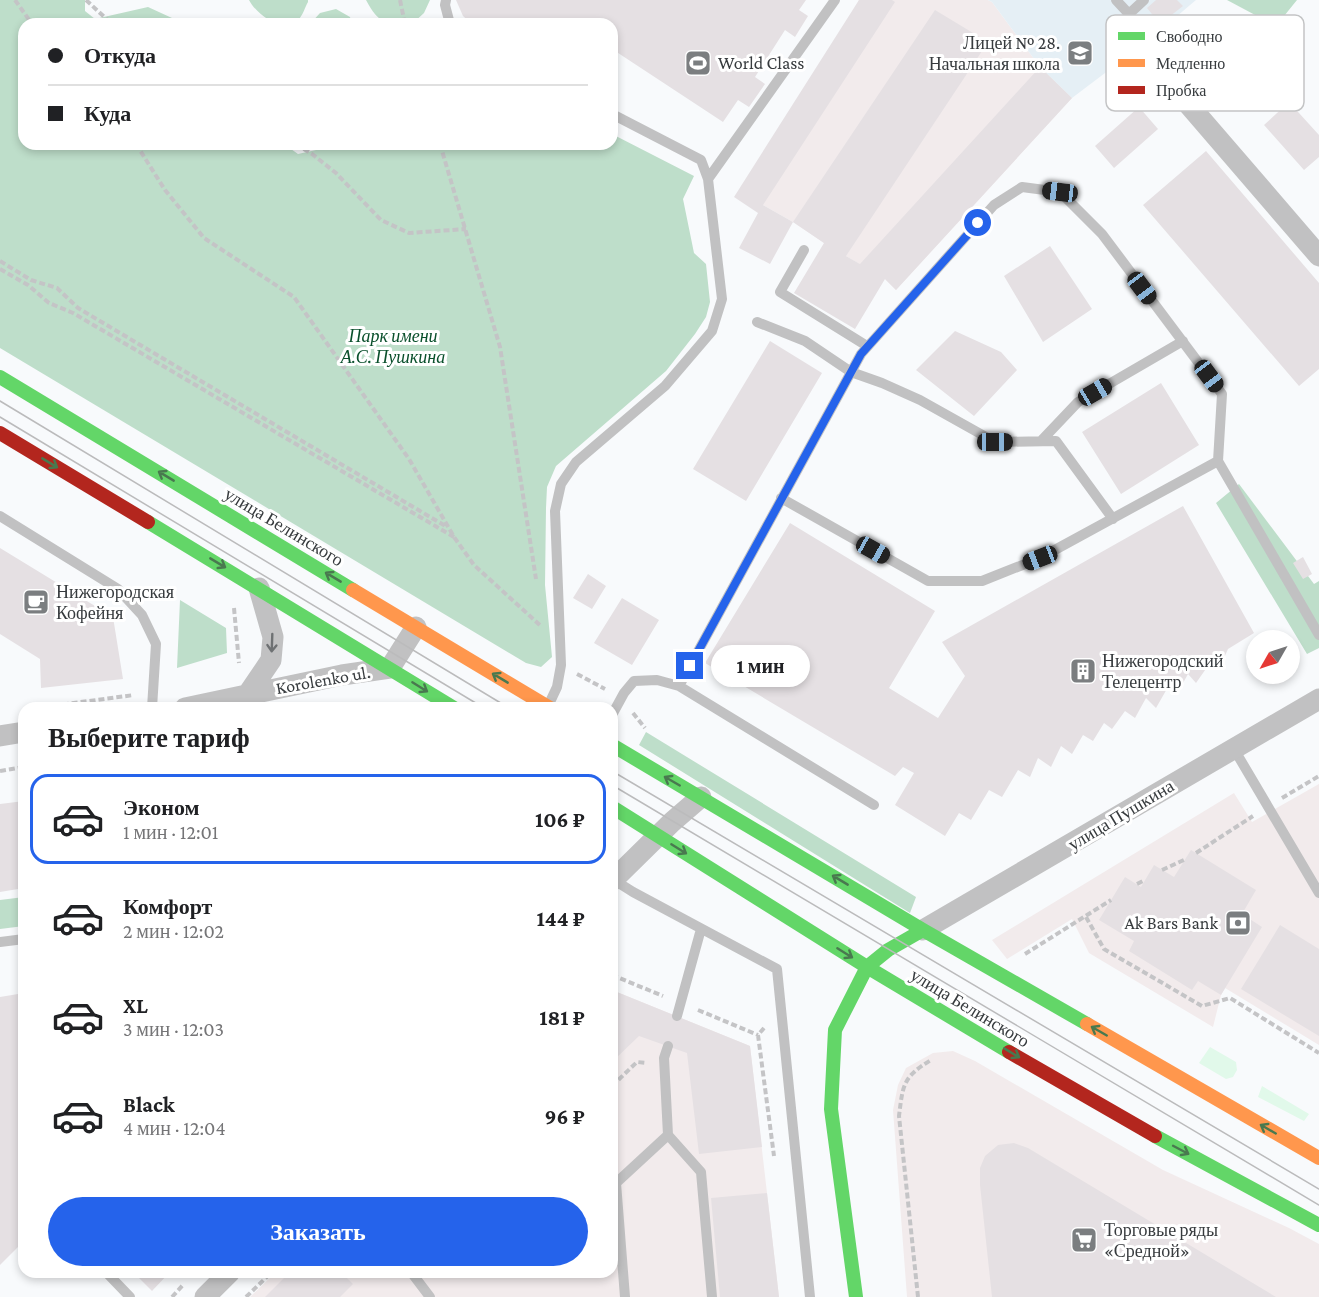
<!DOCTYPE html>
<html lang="ru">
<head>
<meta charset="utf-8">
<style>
  body { margin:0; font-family:"Crimson Pro",serif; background:#f2f2f2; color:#202124; height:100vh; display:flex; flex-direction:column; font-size:22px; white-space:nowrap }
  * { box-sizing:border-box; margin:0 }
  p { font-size:20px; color:#757577 }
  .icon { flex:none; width:33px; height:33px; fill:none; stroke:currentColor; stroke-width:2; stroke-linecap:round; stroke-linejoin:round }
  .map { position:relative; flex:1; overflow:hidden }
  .side { position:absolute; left:18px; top:702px; width:600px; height:576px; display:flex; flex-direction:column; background:#fff; border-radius:18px; box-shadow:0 3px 9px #0003 }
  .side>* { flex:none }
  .hud { position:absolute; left:18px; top:18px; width:600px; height:132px; border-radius:18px; box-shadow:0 3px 9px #0003; display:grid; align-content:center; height:132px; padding:0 30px; background:#fff }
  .needle { width:39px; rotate:231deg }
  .fabs { position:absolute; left:1246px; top:630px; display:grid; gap:12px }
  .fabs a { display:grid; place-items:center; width:54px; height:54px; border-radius:50%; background:#fff; box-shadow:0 3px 9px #0003; font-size:30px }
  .end { position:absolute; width:27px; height:27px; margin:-14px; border:8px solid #2563eb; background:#fff; box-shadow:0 0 0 3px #fff }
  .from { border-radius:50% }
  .bubble { position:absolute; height:42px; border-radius:21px; background:#fff; box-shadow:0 3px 9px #0003; font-size:20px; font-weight:700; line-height:42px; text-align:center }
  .car { position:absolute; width:18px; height:36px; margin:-18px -9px; border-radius:8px; box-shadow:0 0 4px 2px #0007; background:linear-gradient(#222 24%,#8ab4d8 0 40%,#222 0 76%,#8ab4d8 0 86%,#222 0) }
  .hud b { display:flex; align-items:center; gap:21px; height:57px; font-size:22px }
  .hud b+b { border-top:2px solid #e0e0e0 }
  .hud i { width:15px; height:15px; background:#202124 }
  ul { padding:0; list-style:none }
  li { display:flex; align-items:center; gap:18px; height:90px; margin:0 12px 9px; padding:0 18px; border:3px solid transparent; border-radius:18px }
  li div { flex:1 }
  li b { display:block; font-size:22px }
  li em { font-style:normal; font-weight:700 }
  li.on { border-color:#2563eb }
  li>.icon { width:54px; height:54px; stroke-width:1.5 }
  h2 { padding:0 30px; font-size:27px; line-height:72px }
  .action { display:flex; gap:12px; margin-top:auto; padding:12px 30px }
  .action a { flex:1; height:69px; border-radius:36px; background:#2563eb; color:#fff; font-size:24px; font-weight:700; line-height:69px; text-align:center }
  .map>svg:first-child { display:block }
</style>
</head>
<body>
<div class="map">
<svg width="1319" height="1297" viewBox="0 0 1319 1297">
  <rect width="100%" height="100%" fill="#f8fafc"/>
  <path fill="#f2ebec" d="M859,0H988L992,2L1040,67L1072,98L896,290L885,279L824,243L793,222L763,205L758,213Z
    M1319,784V1045L1225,988L1221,995L1213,1027L1089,953L1072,919L1007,959L992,940L1234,793L1252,822Z
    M612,990L750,1046L779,1297H250L276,1272H612Z
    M953,1051L975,1061L1163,1170L1289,1228L1319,1244V1297H907L893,1110L898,1085L906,1068L933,1053Z"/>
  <path fill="#e5eff5" d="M988,0H1196L1150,39L1072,98L1040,67L992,2Z"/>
  <path fill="#e1f9ea" d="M1210,1047L1236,1062L1237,1070L1233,1077L1226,1079L1199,1063Z
    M1262,1086L1309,1114L1304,1121L1258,1097Z"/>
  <path fill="#bedeca" d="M0,0H85V11L95,19L148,7L172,18L175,24H24V144H284L298,154L316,150L327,144H612V134L694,176L683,199L694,253L706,264L710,302L706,317L695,334L666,371L556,466L547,487L546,508L545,585L552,657L541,667L526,663L0,348Z
    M249,0H308V2C305,7 303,15 299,19C284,36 256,14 249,0Z
    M366,0H430L424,13L412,24C385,24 379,24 366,0Z
    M1227,0H1297L1276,26Z
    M336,9L350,17L352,24H310L320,13Z
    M1239,484L1314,584L1319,581V648L1307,654L1216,503Z
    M180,600L226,628L227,653L177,668Z
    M646,732L916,897L910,913L639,745Z
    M24,897V926L0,929V900Z"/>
  <path fill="#e5e0e3" d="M456,0H806L799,10L808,16L795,37L785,30L755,77L765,84L749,107L738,100L723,122L612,49V24H472L463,16Z
    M859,0H892L895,2L763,205L793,222L935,10L988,42L846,256L860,264L1040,67L1072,98L896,290L885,279L855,329L794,293L824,243L793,222L770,264L739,248L758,213L734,197Z
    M1156,0H1177L1183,6L1160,24L1147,8Z
    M1289,102L1319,135V157L1304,170L1264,125Z
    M1139,107L1158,129L1114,168L1095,146Z
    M1206,151L1319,283V369L1299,386L1143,205Z
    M1050,246L1092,309L1043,342L1004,276Z
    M955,331L1001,352L1017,370L974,416L916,370Z
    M770,341L822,373L746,501L693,469Z
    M1161,383L1199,445L1121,494L1082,432Z
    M1183,506L1254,633L1228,649L1219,669L1210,663L1196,683L1188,674L1177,694L1168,687L1156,708L1146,698L1135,718L1125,711L1112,729L1104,723L1093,741L1083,735L1072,754L1061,746L1051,767L1038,758L1030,777L1018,770L1002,797L989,790L971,820L959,813L945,836L895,805L914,773L903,767L895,776L705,663L790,523L935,611L889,688L938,718L965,676L942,642Z
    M0,548L113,617L123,679L41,688L40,659L0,634Z
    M1303,557L1312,574L1303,579L1293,563Z
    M588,574L606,586L592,609L573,598Z
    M622,598L659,620L632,665L594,643Z
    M24,801V888L0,892V804Z
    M1191,850L1256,890L1242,914L1262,927L1221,995L1198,981L1192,990L1129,951L1134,941L1099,920L1125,877L1141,887L1154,865L1174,877Z
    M1280,925L1319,949V1036L1241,989Z
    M612,990L750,1046L762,1147L699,1154L687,1053L639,1036L612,1062Z
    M24,993V1241L0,1265V997Z
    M1014,1143L1028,1148L1276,1297H992L980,1185V1168L985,1156L998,1145Z
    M767,1193L779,1297H720L711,1198Z
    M133,1272H170L152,1291Z
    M290,1272H341L353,1284L340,1297H265Z"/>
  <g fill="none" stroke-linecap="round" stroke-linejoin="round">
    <path stroke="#c4c4c6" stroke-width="4" stroke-dasharray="6 3" stroke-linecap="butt" d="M15,0L32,24
      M86,0L112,24
      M400,0L405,24
      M136,144L165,190L204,238L294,297L409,459L454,537L474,565L542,627
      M296,144L312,154L336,173L381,220L409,233L466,229
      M440,144L500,347L536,579
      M0,261L31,280L57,288L78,308L447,527
      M0,269L28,285L49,303L73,313L454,537
      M234,608L239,663
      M577,674L605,689
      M36,708L134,695
      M633,713L645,728
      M0,771L24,767
      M1282,798L1319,776
      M1196,853L1253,816
      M1162,870L1186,859
      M1137,884L1145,880
      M1086,917L1104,949L1202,1006L1230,998L1319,1053
      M1025,954L1111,900
      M612,975L663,996
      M698,1010L758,1035
      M764,1028L758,1035L774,1156
      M612,1086L637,1062L647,1063
      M172,1297L183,1285
      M246,1297L272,1272
      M918,1297L899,1116C903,1084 903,1077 931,1060"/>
    <path stroke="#c1c1c2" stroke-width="10" d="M446,0L445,5L450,24
      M1116,0L1129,14L1144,0
      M708,179L835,0
      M804,250L780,292L867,346
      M757,322L805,341L851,372L882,383L920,400L995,442L1056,441L1113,519
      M1041,441L1078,402L1183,341
      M781,498L928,581H982L1040,558L1218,461
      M0,516L118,589L142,615L156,644L152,708
      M679,686L874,805
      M549,704L557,687L561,665L555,511L561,484L576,462L665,386L712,331L722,299L708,179L701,160L612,114
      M612,715L624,693L634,681L657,680L679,686L861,354L994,205L1022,187L1060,192L1102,234L1222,394L1218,461L1319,635
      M1234,749L1319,893
      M614,880L633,892L777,969L810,1297
      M0,942L24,939
      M677,1016L701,929
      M668,1135L701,1172L712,1297
      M106,1272L130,1297
      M411,1272L430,1297
      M625,1297L616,1183L668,1135L664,1058L668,1046"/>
    <path stroke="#c1c1c2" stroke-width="21" d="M1151,61L1319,256
      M248,694L271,660L273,637L259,588
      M185,708L342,675L390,668L416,627
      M0,736L24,732
      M612,881L672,822L701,797
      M923,930L1319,699
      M205,1297L230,1272"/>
    <path stroke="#63d668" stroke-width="14" d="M0,377L353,590
      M148,522L454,708
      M612,745L923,930L1087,1024
      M612,807L867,967L1009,1052
      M1155,1136L1319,1225
      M856,1297L831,1109L835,1030L867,967L888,950L923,930"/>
    <path stroke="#ff974d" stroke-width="14" d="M353,590L550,708
      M1087,1024L1319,1158"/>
    <path stroke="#b3261e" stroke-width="14" d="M0,433L148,522
      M1009,1052L1155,1136"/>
    <path stroke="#bbbbbc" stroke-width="1.5" d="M0,401L509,708
      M0,417L484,708
      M612,771L1319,1189
      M612,785L1319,1205"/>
  </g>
  <defs><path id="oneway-shaft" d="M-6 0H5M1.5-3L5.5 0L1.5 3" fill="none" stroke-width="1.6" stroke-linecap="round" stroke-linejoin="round" transform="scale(1.5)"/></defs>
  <g stroke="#49794f">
    <use href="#oneway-shaft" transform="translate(50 463) rotate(31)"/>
    <use href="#oneway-shaft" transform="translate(166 476) rotate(-149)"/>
    <use href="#oneway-shaft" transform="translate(218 563) rotate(31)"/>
    <use href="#oneway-shaft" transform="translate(333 577) rotate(-149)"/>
    <use href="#oneway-shaft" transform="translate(500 678) rotate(-149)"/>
    <use href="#oneway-shaft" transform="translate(420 687) rotate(32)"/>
    <use href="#oneway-shaft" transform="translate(672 781) rotate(-150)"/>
    <use href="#oneway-shaft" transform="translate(679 849) rotate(32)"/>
    <use href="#oneway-shaft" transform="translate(840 880) rotate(-149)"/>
    <use href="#oneway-shaft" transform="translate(845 953) rotate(32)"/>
    <use href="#oneway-shaft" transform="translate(1099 1031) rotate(-150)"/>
    <use href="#oneway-shaft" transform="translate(1012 1053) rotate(31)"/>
    <use href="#oneway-shaft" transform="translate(1268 1129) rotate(-150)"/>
    <use href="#oneway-shaft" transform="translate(1181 1150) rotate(28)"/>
  </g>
  <use stroke="#6e7173" href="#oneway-shaft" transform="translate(272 643) rotate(92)"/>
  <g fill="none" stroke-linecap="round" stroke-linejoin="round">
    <path stroke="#2563eb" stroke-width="8" d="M690,666L861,354L978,223"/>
  </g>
  <defs>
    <symbol id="school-square" viewBox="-11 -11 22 22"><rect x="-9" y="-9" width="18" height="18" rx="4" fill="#7b7e80" stroke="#fff"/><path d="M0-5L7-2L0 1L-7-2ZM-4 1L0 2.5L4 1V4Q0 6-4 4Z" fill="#fff"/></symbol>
    <symbol id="stadium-square" viewBox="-11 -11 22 22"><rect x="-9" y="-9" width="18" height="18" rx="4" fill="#7b7e80" stroke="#fff"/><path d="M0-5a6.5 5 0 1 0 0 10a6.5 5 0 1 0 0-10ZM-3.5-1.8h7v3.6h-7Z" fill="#fff"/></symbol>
    <symbol id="cafe-square" viewBox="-11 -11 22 22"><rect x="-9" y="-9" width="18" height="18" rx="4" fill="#7b7e80" stroke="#fff"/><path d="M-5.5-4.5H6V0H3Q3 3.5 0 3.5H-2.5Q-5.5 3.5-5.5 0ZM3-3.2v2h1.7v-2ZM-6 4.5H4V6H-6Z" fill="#fff"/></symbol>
    <symbol id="building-square" viewBox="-11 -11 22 22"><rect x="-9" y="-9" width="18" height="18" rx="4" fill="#7b7e80" stroke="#fff"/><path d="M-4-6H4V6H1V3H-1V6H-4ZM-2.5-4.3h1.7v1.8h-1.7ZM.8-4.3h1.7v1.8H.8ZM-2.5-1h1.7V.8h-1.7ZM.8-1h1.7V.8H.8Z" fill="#fff"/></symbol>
    <symbol id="bank-square" viewBox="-11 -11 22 22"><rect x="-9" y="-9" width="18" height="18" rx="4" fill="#7b7e80" stroke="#fff"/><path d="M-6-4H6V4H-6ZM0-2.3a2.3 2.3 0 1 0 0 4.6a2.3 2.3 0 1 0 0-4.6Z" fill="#fff"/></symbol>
    <symbol id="supermarket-square" viewBox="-11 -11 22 22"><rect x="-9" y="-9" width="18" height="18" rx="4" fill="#7b7e80" stroke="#fff"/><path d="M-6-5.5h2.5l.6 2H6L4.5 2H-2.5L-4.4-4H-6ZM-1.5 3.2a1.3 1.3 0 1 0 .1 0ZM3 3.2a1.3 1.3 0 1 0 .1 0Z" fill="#fff"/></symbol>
  </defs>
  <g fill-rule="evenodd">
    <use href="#school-square" x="1065" y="38" width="30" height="30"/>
    <use href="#stadium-square" x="683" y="48" width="30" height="30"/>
    <use href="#cafe-square" x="21" y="587" width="30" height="30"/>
    <use href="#building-square" x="1068" y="656" width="30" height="30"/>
    <use href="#bank-square" x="1223" y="908" width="30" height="30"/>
    <use href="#supermarket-square" x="1069" y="1225" width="30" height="30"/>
  </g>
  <g text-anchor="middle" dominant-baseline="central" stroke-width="6" stroke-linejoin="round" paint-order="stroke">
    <g font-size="18" fill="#373b3e" stroke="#fff" text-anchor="start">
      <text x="1060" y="43" text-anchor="end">Лицей № 28.<tspan x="1060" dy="21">Начальная школа</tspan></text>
      <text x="718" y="63">World Class</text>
      <text x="56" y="592">Нижегородская<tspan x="56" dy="21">Кофейня</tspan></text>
      <text x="1102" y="661">Нижегородский<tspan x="1102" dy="21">Телецентр</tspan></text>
      <text x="1218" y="923" text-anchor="end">Ak Bars Bank</text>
      <text x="1104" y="1230">Торговые ряды<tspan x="1104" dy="21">«Средной»</tspan></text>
    </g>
    <g font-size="18" font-style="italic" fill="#0a502c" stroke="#fff">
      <text x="393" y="336">Парк имени<tspan x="393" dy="21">А.С. Пушкина</tspan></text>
    </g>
    <g font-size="18" fill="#373b3e" stroke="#fff">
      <text transform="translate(284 527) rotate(31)">улица Белинского</text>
      <text transform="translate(323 680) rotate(-10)">Korolenko ul.</text>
      <text transform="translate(1121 815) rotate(-31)">улица Пушкина</text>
      <text transform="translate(970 1008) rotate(31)">улица Белинского</text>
    </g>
  </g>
  <rect x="1106" y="15" width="198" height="96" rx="9" fill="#fff" stroke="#c3c4c5" stroke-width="1.5"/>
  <rect x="1118" y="32" width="27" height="8" fill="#63d668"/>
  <rect x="1118" y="59" width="27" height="8" fill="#ff974d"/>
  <rect x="1118" y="86" width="27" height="8" fill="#b3261e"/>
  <g font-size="16" fill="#373b3e">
    <text x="1156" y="42">Свободно</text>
    <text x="1156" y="69">Медленно</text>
    <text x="1156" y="96">Пробка</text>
  </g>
</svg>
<div class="fabs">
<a><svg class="needle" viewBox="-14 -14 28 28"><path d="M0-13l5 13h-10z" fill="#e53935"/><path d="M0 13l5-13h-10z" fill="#757577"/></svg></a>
</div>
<i class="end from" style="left:978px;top:223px"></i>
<i class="end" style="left:690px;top:666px"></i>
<div class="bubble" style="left:711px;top:645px;width:99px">1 мин</div>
<i class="car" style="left:1060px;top:192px;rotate:277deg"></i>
<i class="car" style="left:1142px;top:288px;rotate:143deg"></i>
<i class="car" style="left:1209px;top:376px;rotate:143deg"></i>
<i class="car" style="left:1095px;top:392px;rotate:60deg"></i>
<i class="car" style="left:995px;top:442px;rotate:90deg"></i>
<i class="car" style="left:873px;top:550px;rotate:119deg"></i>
<i class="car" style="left:1040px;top:558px;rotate:249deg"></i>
<div class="hud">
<b><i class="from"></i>Откуда</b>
<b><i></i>Куда</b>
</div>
<section class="side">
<h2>Выберите тариф</h2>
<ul>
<li class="on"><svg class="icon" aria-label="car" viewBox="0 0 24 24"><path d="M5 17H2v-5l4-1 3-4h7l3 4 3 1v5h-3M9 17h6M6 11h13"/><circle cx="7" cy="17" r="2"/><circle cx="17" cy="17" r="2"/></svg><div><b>Эконом</b><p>1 мин · 12:01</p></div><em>106 ₽</em></li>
<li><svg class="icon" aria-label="car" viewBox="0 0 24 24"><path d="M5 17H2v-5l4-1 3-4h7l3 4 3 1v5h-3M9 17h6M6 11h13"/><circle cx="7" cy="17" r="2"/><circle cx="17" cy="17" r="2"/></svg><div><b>Комфорт</b><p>2 мин · 12:02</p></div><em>144 ₽</em></li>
<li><svg class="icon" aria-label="car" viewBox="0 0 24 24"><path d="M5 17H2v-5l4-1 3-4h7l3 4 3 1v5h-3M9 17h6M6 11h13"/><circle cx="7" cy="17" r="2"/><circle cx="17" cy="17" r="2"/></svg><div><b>XL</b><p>3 мин · 12:03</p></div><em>181 ₽</em></li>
<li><svg class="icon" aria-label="car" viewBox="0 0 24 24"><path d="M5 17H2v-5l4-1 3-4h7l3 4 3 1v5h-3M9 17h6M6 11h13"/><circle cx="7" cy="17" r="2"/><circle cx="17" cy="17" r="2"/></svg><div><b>Black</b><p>4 мин · 12:04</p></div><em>96 ₽</em></li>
</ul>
<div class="action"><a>Заказать</a></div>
</section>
</div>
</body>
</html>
